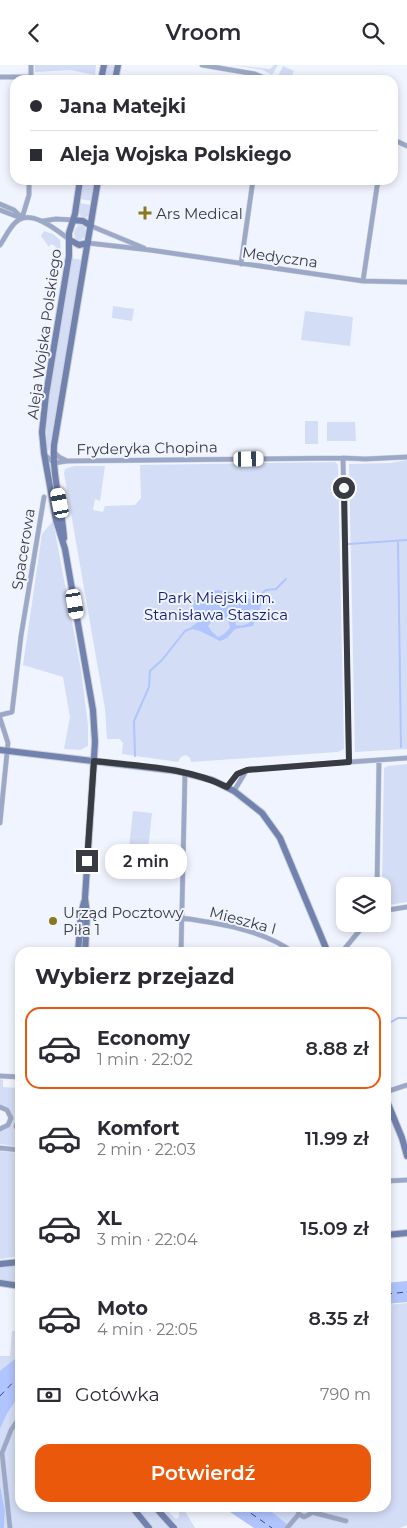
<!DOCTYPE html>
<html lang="pl">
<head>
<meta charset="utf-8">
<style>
  body { margin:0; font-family:Montserrat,sans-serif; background:#f7f7f7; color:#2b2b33; height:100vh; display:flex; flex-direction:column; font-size:19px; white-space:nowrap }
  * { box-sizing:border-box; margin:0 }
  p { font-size:16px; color:#7c7c81 }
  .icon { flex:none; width:28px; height:28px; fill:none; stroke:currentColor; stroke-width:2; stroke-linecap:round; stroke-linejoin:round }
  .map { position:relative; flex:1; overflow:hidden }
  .panel { position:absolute; left:15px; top:882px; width:376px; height:565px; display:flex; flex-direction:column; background:#fff; border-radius:15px; box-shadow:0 2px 8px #0003 }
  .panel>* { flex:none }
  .hud { position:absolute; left:10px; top:10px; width:388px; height:110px; border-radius:15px; box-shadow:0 2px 8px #0003; display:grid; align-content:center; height:110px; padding:0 20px; background:#fff }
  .controls { position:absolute; left:336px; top:812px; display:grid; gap:10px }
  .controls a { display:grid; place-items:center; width:55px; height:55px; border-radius:10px; background:#fff; box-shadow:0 2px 8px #0003; font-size:25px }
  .end { position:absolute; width:22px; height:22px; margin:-11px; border:6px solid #393b42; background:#fff; box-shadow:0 0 0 2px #fff }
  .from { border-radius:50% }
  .bubble { position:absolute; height:35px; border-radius:15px; background:#fff; box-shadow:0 2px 8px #0003; font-size:16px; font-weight:600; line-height:35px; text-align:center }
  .car { position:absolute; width:15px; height:30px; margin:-15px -8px; border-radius:6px; box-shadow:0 0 4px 1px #0007; background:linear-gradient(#fff 24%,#345 0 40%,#fff 0 76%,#345 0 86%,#fff 0) }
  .hud b { display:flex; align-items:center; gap:18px; height:48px; font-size:19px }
  .hud b+b { border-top:1px solid #e1e1e2 }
  .hud i { width:12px; height:12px; background:#2b2b33 }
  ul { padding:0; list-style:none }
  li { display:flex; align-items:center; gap:15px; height:82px; margin:0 10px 8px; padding:0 10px; border:2px solid transparent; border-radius:15px }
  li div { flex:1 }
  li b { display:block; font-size:19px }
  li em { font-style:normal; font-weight:600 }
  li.current { border-color:#ea580c }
  li>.icon { width:45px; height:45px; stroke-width:1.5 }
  h2 { padding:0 20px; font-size:22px; line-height:60px }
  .pay { display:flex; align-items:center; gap:12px; height:55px; padding:0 20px; font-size:19px }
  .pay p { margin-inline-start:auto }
  .action { display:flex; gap:10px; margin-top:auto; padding:10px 20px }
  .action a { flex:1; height:58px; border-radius:15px; background:#ea580c; color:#fff; font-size:20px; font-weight:600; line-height:58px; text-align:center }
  header { display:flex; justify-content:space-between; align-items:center; height:65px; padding:0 20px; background:#fff; font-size:22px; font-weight:600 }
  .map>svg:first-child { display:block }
</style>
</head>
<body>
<header><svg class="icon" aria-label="back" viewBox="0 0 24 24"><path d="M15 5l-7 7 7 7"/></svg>Vroom<svg class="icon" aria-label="search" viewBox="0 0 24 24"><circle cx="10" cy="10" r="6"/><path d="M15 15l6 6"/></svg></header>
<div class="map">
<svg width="407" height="1463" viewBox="0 0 407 1463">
  <rect width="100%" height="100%" fill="#f0f4fe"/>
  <path fill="#d4ddf6" d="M35,0H96L95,10L70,5L35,7Z
    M107,0H115L112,15H104Z
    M233,0L270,4L274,0H278L272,10L263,5Z
    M283,1L294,6L290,15L281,14L279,9Z
    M83,115H95L92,136L80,134Z
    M79,138L91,140C90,146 90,153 83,153L79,149Z
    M79,160L84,161L86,166L85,172L79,176L76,174C73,168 74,164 79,160Z
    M44,166L53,169L60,175L61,187H58L55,181L51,179L49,182L41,171Z
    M71,193L82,195L49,385L47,386L46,352Z
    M113,241L134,244L132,256L112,253Z
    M305,246L353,252L350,281L301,275Z
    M305,356H318V379H305Z
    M327,357H355L356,376H327Z
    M407,395V684L355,687L349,399L390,398Z
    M335,397L338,400L344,684L338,687L191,697L190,693L186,690L181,692L178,697L122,689L123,678L119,674H107L105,644L64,408L65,404L74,401H105L100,436L95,434L93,445L103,447L105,441L135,440L141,433L140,400Z
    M53,456L81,605L88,660V681L80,685L64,684L70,652L63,612L23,600L42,469Z
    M407,699V837L389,840L383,836L382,821L384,703L388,701Z
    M133,746L152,748L148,785L129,783Z
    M0,1014L3,1015V1022L20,1023V1052L17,1057L20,1070V1082L0,1079V1064L8,1060L10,1048L0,1042Z
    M0,1086L20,1088V1191L0,1194Z
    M18,1200L17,1217L0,1215V1203Z
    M407,1238V1460L400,1463H292L267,1443L386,1442V1240Z
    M12,1266H20V1291L0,1307V1291H10Z
    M20,1330V1442L132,1443L149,1463H4L5,1446L0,1420V1364L8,1347Z
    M136,1443H151L170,1463H153Z
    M159,1443H167V1445L176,1454L179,1452V1443H183L195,1463H178Z"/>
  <path fill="#b0c4fd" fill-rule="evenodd" d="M218,525C224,527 230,526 236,528C248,530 241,538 259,531L263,536L253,561L235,564L227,573L220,576L200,566L192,564L191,562L198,557V551L193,544L194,535C201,535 207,532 211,526ZM252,544L255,545C254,556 248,562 236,560L235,555L236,550ZM222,552L228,554L230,563L224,569L218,572L212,567L208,561L211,557Z
    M407,1216V1237L386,1239V1218Z
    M20,1290V1330L8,1347L0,1364V1306Z
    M0,1420L5,1446L4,1463H0Z
    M224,1443H267L292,1463H254Z"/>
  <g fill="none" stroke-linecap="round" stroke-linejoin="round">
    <path stroke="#b0c4fd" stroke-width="2" d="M398,476L401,682
      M348,479L407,475
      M259,531L266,525L276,524L286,514
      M135,691L134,656L149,622L150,606L162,595L185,566L192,563
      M386,960L398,953H407"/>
    <path stroke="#344899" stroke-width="1" stroke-dasharray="6 5" stroke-linecap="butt" d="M386,1229L407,1227
      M0,1331L20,1310
      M242,1442L272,1463"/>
    <defs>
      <path id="street" d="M202,0L255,9L270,15
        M0,12H31
        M31,15V0
        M392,74L407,81
        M0,139L14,145L22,153
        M0,145L21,153
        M22,153L29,130V115
        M43,156L56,154L73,155
        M91,161L144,183
        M88,178L150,185L363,216L407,217
        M0,180C5,173 9,163 16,157C31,143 58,166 70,175
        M241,199L253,115
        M363,216L378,115
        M54,387L59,392L67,396
        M45,390L54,398L67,396L343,393L365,394L407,392
        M343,393L349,697
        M0,650L12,647L21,571L44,432
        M0,653L8,678L0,758
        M227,722L239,708L249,704L407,693
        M234,726L246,706
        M377,821L379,695
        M382,846L407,842
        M182,853C217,858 265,865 294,888
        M181,888L185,708
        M341,888L365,859
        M0,1011L20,1012
        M386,1027L407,1020
        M0,1042L7,1045L11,1053L8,1060L0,1064
        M20,1052L16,1061L20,1070
        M0,1083L20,1085
        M386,1116L407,1115
        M297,1442L299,1449L304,1452L310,1449L312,1442
        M311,1447L346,1456
        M10,1463L2,1388L11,1365L20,1352
        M287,1463L299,1449"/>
      <path id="secondary" d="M101,15L104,0
        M115,15L118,0
        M80,115L75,149L69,168V191L46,330L42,367L44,388L56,455L65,484L93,645L95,677L85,833L87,849L85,888
        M73,155L83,156L91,161
        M70,175L79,180L88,178
        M64,473C62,442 52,411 54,380L98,115
        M0,685L177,706L212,715L234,726L262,748L280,773L328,888
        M78,888L81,849L84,837
        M386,1034L402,1073L407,1091
        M386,1170L407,1168
        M0,1199L20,1197
        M0,1218L20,1221
        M132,1442L149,1463
        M155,1442L174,1463"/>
    </defs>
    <use href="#street" stroke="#cbcfd8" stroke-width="5.5"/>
    <use href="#secondary" stroke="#cbcfd8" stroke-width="8"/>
    <use href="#street" stroke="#9ca8c7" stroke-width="4.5"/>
    <use href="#secondary" stroke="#7282af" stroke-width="6"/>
  </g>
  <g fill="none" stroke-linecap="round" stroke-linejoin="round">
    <path stroke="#393b42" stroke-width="6" d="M87,796L94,696C138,701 187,702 227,722L237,709L247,705L349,697L344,423"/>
  </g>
  <g fill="#8b781c" stroke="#f0f4fe" stroke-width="2">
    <path d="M142.5 140.5h5v5h5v5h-5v5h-5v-5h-5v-5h5z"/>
    <circle cx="53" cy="856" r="5"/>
  </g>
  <g text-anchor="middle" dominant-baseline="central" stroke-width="4" stroke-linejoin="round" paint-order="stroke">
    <g font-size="15" fill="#393b42" stroke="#f0f4fe" text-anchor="start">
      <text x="156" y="148">Ars Medical</text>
      <text x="63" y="847">Urząd Pocztowy<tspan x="63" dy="17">Piła 1</tspan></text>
    </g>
    <g font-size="15" fill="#393b42" stroke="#f0f4fe">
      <text transform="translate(280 192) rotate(8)">Medyczna</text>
      <text transform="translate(44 269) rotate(-82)">Aleja Wojska Polskiego</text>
      <text transform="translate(147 383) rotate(-1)">Fryderyka Chopina</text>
      <text transform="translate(23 484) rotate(-81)">Spacerowa</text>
      <text transform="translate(243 855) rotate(15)">Mieszka I</text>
    </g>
    <g font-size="15" fill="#131d6b" stroke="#f0f4fe">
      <text x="216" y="532">Park Miejski im.<tspan x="216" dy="17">Stanisława Staszica</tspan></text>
    </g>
  </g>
</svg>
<div class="controls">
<a><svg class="icon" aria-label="layers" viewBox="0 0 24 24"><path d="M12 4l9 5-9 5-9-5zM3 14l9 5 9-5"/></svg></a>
</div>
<i class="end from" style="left:344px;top:423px"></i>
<i class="end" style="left:87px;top:796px"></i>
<div class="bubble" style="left:105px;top:779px;width:82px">2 min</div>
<i class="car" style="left:249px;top:394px;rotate:89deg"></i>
<i class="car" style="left:60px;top:438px;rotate:349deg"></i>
<i class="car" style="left:75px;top:539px;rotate:170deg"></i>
<div class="hud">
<b><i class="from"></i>Jana Matejki</b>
<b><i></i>Aleja Wojska Polskiego</b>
</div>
<section class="panel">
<h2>Wybierz przejazd</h2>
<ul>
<li class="current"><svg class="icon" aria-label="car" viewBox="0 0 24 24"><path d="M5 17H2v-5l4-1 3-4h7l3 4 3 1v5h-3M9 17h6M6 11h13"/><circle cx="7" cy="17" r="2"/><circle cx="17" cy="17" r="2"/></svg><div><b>Economy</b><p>1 min · 22:02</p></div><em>8.88 zł</em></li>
<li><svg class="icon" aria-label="car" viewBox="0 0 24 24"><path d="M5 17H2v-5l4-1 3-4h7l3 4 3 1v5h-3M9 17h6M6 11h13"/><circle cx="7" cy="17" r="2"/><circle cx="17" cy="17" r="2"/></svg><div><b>Komfort</b><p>2 min · 22:03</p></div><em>11.99 zł</em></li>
<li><svg class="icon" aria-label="car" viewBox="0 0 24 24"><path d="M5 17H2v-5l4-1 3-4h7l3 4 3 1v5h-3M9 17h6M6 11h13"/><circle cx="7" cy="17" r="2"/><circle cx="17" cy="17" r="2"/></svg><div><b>XL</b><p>3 min · 22:04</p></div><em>15.09 zł</em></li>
<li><svg class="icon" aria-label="car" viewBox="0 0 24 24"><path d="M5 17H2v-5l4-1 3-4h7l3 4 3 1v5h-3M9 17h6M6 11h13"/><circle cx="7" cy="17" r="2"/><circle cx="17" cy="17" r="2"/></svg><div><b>Moto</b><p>4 min · 22:05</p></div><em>8.35 zł</em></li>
</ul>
<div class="pay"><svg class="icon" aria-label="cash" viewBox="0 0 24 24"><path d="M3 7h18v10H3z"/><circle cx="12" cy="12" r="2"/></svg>Gotówka<p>790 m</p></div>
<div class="action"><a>Potwierdź</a></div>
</section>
</div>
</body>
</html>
